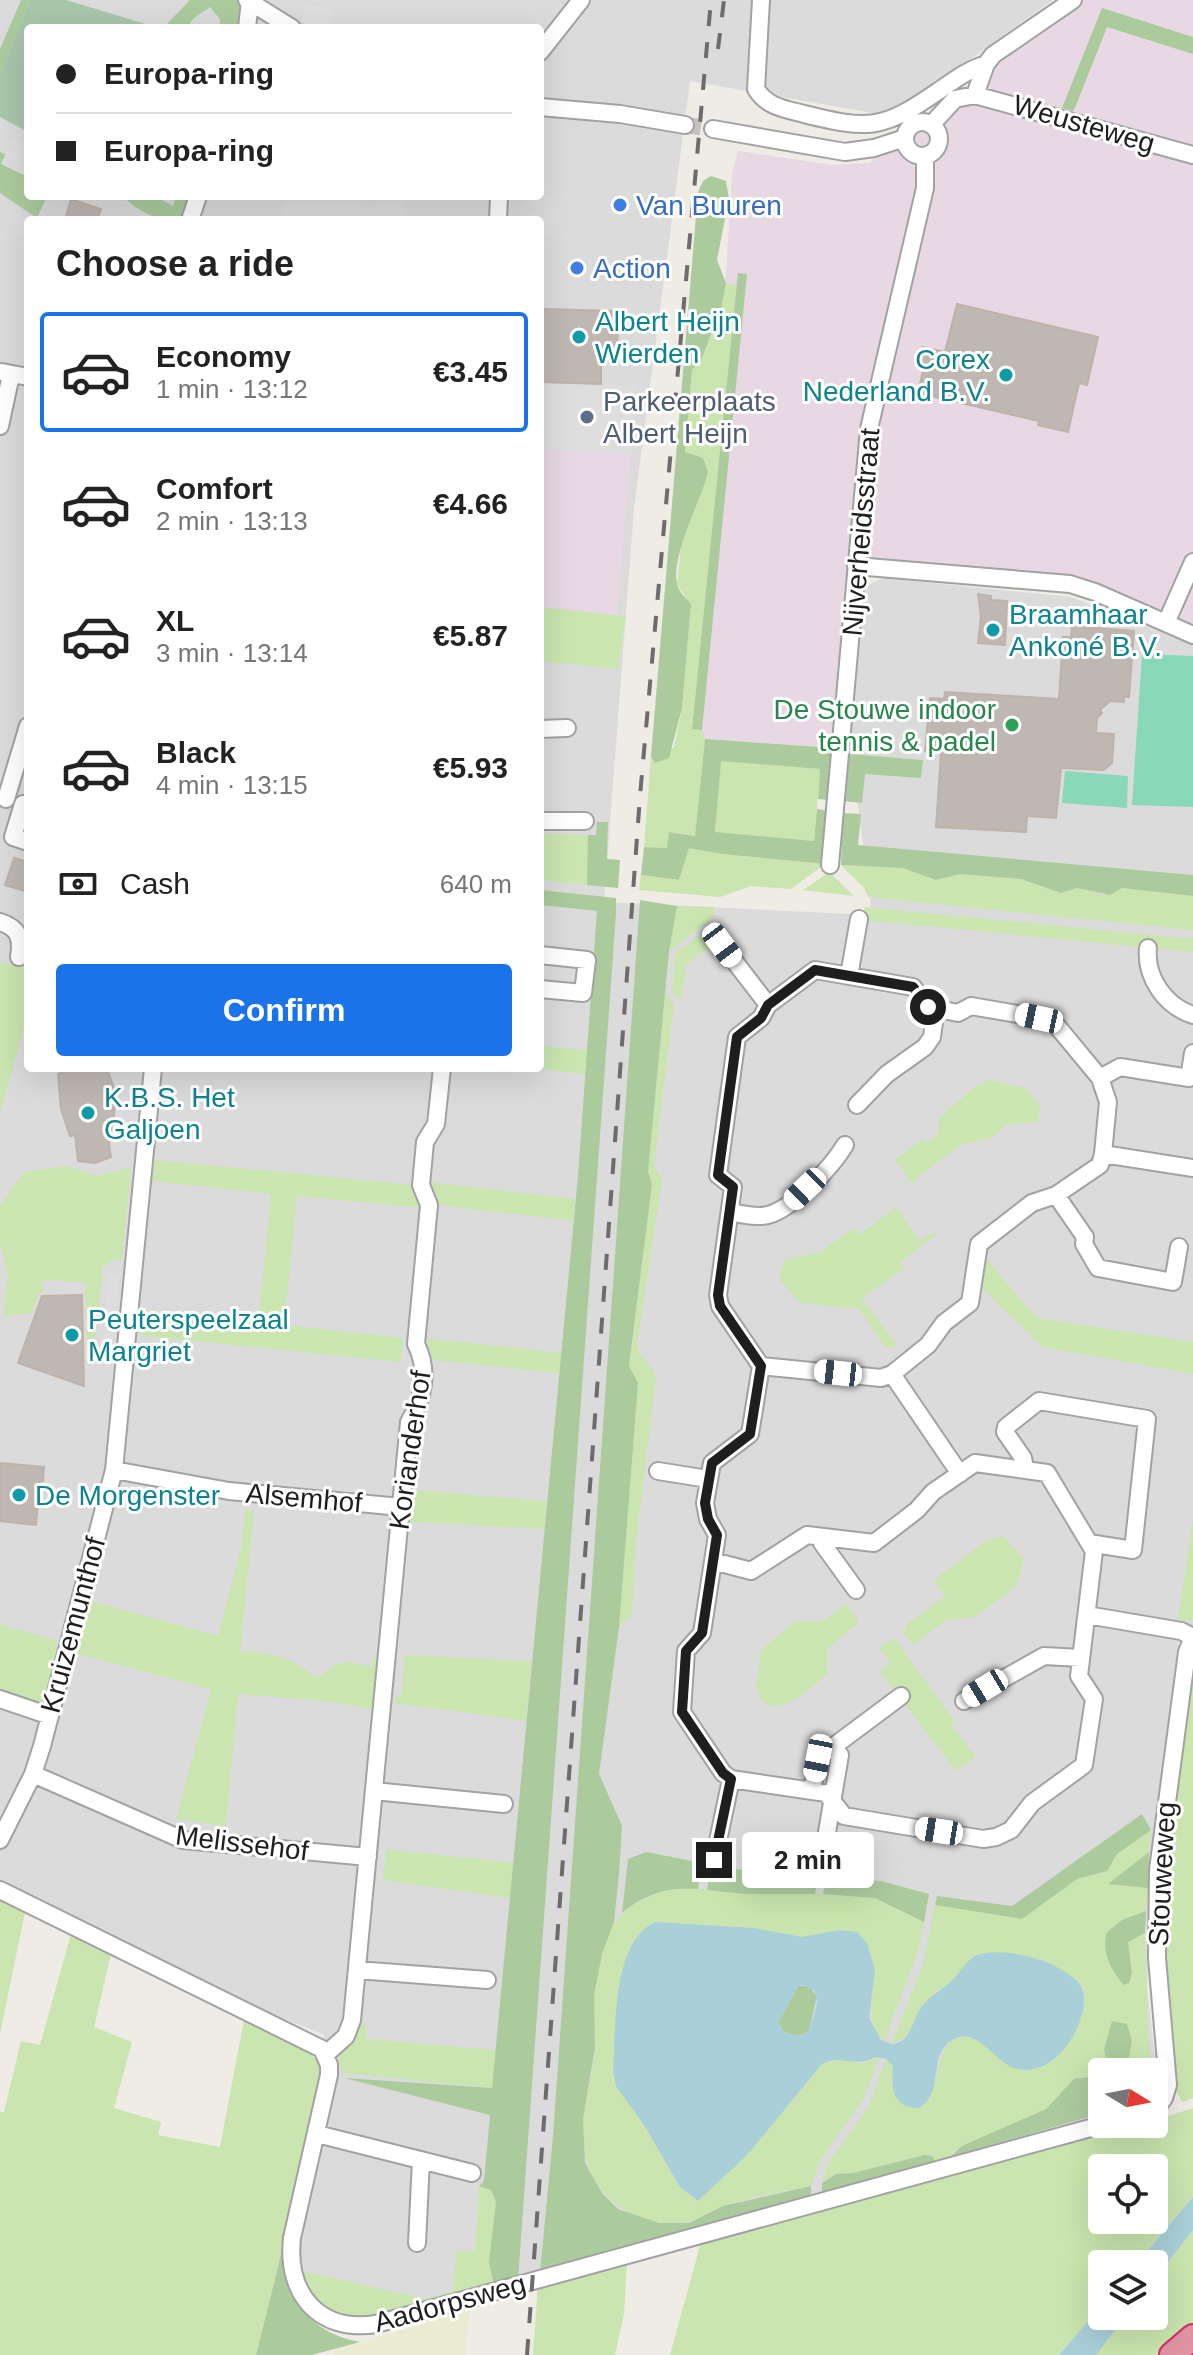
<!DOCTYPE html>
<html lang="en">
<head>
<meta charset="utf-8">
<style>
  body { margin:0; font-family:Arial,sans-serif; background:#f2f2f2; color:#222; height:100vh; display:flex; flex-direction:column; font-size:30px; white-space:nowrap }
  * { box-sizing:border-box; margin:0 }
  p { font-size:26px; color:#767676 }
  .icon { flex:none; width:44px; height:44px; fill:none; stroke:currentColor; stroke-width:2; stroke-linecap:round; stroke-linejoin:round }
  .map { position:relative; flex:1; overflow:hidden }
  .sheet { position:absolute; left:24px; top:216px; width:520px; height:856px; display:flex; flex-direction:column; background:#fff; border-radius:8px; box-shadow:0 8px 32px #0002 }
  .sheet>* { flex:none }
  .hud { position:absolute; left:24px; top:24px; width:520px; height:176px; border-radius:8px; box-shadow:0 8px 32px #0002; display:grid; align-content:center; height:176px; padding:0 32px; background:#fff }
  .needle { width:52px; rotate:100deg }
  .buttons { position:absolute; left:1088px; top:2058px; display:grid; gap:16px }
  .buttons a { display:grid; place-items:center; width:80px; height:80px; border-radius:8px; background:#fff; box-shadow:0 8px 32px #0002; font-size:40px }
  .end { position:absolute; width:36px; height:36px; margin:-18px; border:10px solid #1e1e1e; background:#fff; box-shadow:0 0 0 4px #fff }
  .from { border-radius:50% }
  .bubble { position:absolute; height:56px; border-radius:8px; background:#fff; box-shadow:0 8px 32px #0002; font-size:26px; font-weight:800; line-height:56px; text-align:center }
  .car { position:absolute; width:24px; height:48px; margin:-24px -12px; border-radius:10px; box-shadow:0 0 6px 2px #0007; background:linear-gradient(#fff 24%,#345 0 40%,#fff 0 76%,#345 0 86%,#fff 0) }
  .hud b { display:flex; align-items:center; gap:28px; height:76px; font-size:30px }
  .hud b+b { border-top:2px solid #e0e0e0 }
  .hud i { width:20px; height:20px; background:#222 }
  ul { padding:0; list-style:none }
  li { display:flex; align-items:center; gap:24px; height:120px; margin:0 16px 12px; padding:0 16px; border:4px solid transparent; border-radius:8px }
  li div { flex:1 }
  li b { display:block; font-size:30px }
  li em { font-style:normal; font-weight:800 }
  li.current { border-color:#1a73e8 }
  li>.icon { width:72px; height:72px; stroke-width:1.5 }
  h2 { padding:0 32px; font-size:36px; line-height:96px }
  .pay { display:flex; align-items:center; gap:20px; height:88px; padding:0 32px; font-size:30px }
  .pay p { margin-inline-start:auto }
  .action { display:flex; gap:16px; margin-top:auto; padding:16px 32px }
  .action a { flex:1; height:92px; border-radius:8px; background:#1a73e8; color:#fff; font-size:32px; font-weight:800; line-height:92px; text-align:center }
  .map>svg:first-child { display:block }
</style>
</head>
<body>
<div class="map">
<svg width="1193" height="2355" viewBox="0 0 1193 2355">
  <rect width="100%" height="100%" fill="#efebe5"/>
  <path fill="#dcdbdb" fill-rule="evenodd" d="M0,0H1053L890,116L690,81L634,508L604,902L872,915L850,741L863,587L883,578L1071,597L1193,645V1626L1179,1641L1157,1819L1147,1988L1159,2093L1154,2098V2072H1102V2117L387,2321L297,2278L282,2251L322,2136L334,2065L323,2034L131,1961L0,1898ZM28,28H540V196H28ZM28,220H540V1068H28Z"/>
  <path fill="#e7d8e4" d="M1084,0H1193V629L1101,584L860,557L841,752L698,743L732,174L738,151L832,165L870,163L891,138L972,84Z
    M540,448L631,454L617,615L540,608Z"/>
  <path fill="#eaecd2" d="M470,2303L465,2355H333L335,2349L422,2325Z"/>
  <path fill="#cae5af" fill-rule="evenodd" d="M726,283L737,285L692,729L702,730L705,739L695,836L670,832L667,848L644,847L651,756L656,763L674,747L682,708L690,616L686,598L677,584L681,547L708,472L685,452L692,370L702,358L722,305Z
    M540,607L626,616L618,669L540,661Z
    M720,760L820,769L814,841L715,833Z
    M540,834L588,835L587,885L540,880Z
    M688,847L722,854L825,864L791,889L751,886L720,897L639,890L641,875L679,880Z
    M841,865L903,868L936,880L960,874L1021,879L1061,893L1077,888L1104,895L1122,888L1193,896V930L868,897L864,888Z
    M829,872L854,896L803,890Z
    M677,906L715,907L714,917L669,951Z
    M865,907L1193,939V952L862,920Z
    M707,929L715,942L686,965L681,1001L672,991L675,954Z
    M0,963L28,965V1014L0,1113Z
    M665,992L674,1005L654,1165L662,1180L637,1345C639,1359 654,1365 656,1378L636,1542L632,1615L619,1627L638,1383L629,1367L652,1184L648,1172Z
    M540,1046L587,1050L585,1074L533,1068H540Z
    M989,1080L1025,1088L1040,1106L1038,1122L1005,1125L992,1138L962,1144L915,1179L914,1185L895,1160L922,1139L926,1143L938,1135L940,1117L977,1085Z
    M154,1160L415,1185L424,1208L297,1196L284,1325L403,1338L400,1362L137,1335L139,1310L258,1322L271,1194L152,1181Z
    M67,1166L99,1176L131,1167L122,1260H113L103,1266L94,1347L87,1350L85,1282L45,1280L41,1286L44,1290L38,1295L32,1313L3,1317L8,1274L0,1244V1206L24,1172Z
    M429,1182L575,1199L573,1221L438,1205Z
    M896,1207L919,1240L934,1232L936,1235L900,1262L904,1268L862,1298L898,1347H885L859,1309L800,1303L779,1279L784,1260L820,1252L854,1228L859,1235Z
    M982,1254L1036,1318L1193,1342V1374L1042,1347L978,1284Z
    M426,1338L561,1353L559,1373L433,1360Z
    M412,1490L546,1501L544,1529L410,1522Z
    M245,1510L254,1511L240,1652C272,1650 293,1660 318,1678L336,1664L347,1662L372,1666L374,1657H381L376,1710L333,1702L238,1694L226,1826L176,1819L211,1689L73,1653L88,1600L218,1636L241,1549Z
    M1193,1519V1620H1178Z
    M1003,1536L1024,1559L1018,1582L1013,1589L973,1618L947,1620L913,1645L903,1632L907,1624L945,1596L934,1580L987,1540Z
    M846,1604L859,1622L827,1649V1674C810,1688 782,1717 761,1701L756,1687L761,1650L796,1621L821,1622Z
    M0,1625L57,1640L55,1648L58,1649L45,1701L35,1704L0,1694Z
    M894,1638L954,1720L951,1724L976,1757L956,1771L880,1672L890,1662L879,1648Z
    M405,1655L531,1661L526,1721L395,1703V1696H401Z
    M1193,1666V2098L1182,2102L1175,2088L1163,1938L1166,1875Z
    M1151,1830L1149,1852L1109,1884L1148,1888L1146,1911L1111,1927L1132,1973L1128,1942L1145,1933L1148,2031L1152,2072H1102V2099C1101,2082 1090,2074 1074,2079L1046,2109L953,2151L950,2157L935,2161L932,2156L925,2155L853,2173L836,2174L822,2183L827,2164L868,2108L886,2059L893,2066L891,2084L936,2078C941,2050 952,2021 985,2046L1084,1990L1071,1976L1041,1959L987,1952L971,1960L949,1984L936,1991L905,2038L891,2044L923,1965L935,1905L1022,1918L1077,1879L1107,1871L1117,1854Z
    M386,1849L513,1863L510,1898L383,1880Z
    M683,1887L744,1894L808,1893L875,1898L924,1922L919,1949L884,2041C856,2015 885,1983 867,1951L820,1935L802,1937L754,1928L655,1922L642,1931L627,1953L621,1981L613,2072L680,2187L698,2201L748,2154L822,2064L839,2059L863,2063L879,2057L863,2100L822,2157L811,2186C787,2191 744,2197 722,2207C701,2217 685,2227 660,2223C607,2215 577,2170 583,2118C585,2096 593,2075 595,2052C597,2034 593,2016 594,1998C598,1935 617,1897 683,1887Z
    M0,1900L25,1912L0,2034Z
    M71,1934L111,1954L94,2027L132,2042L114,2108L161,2122L158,2135L220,2147L244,2020C270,2032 326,2047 323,2082L256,2355H0V2112H4L21,2041L40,2045Z
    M359,2022L366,2024V2039L496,2050L492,2088L343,2073L337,2055Z
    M1193,2108V2197L1136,2264H1102V2305L1059,2355H670L701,2242L1116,2127L1154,2124V2121ZM1102,2168H1154V2220H1102Z
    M479,2186L491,2189L496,2202L489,2262L494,2285C458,2297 363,2336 330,2316C313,2305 306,2287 299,2270L425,2299L453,2291L456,2251H475Z
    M1193,2230V2335L1171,2355H1096L1126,2316H1154V2280Z
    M627,2262L624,2314L615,2355H533L538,2283Z"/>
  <path fill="#abcb9d" d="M21,0H30L0,75V49Z
    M190,0H237L243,13L239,28H220V19L210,7L195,17L186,28H163Z
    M1102,8L1193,37V54L1107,27L1075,108L1073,111L1062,108Z
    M0,152L28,165V196H47L37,218L0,193Z
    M711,176L726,181L729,198L717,260L726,283L722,305L702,358L692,370L685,452L703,458L708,472C702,499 666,565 679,589C681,594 687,599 691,604L682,708L669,758L655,763L651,756L698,192L703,181Z
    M123,196H155L173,206L176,196H188L181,220C158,220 138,213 123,196Z
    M738,273L747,274L702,730L692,729Z
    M705,739L833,748L829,800L818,799L820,769L721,761L715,832L814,841L817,809L829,811L825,864L722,854L689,848L679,880L641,875L644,847L667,848L669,832L695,836Z
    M849,754L923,760L921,778L865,774L862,803L844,801Z
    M843,813L861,814L858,845L1193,875V896L1122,888L1110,895L1077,888L1061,893L1021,879L960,874L936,880L903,868L841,865Z
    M597,822H608L607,859L620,860L618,888L587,885L588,835H596Z
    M540,890L616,898V913L518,2280L494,2285L489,2262L496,2202L491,2190L479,2186L484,2181L490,2115L344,2078L492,2088L578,1176L597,911L540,905Z
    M640,900L677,906L669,951L648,1172L652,1184L629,1366L638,1383L619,1627L599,1774L622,1826L619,1874L614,1922L602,1954L594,1995L595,2047L583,2119L585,2163L602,2193L618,2209L659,2223H689L723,2206L811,2186V2197L540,2273L553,2136Z
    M1142,1814L1151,1830L1117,1854L1107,1871L1077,1879L1022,1919L935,1905L937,1896L1012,1906Z
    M646,1852L703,1863L698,1889C669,1886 644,1894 622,1913L628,1859Z
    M1149,1852L1148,1888L1108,1884Z
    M767,1865L810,1872L813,1878L818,1879L815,1894H744L707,1890L711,1866L765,1873Z
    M827,1877L881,1881L929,1894L924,1922L875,1898L823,1894Z
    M1146,1911L1145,1933L1128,1942L1132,1973L1129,1983L1124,1985C1111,1971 1101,1951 1107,1932L1122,1920Z
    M798,1986H809L817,1996L809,2031L799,2036L785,2033L778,2023Z
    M1112,2021L1127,2024L1132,2041L1128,2061L1115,2070L1109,2069L1104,2050Z
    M1089,2077C1105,2088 1103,2100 1095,2115L950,2157L962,2146L1046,2109L1074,2079Z
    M925,2155L932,2156L935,2161L822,2194V2183L836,2174L853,2173Z
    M282,2250C288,2300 308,2332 360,2342L312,2355H256Z"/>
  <path fill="#a8c6ac" d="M30,0H66L149,25L148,28H28V132L0,117V75Z"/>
  <path fill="#89d8b8" d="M1142,654L1193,656V807L1132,805Z
    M1065,771L1128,776L1127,808L1062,803Z"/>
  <path fill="#dedede" d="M305,3L334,11L331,28H308L309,24L302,22Z
    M13,138L28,146V177L1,164Z
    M289,196H338L375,209L377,196H406L403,220H281Z
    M540,382L636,386L631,454L540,448Z
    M109,1274H119L112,1346L103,1345Z"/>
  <path fill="#a9cfd9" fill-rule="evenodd" d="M655,1922L754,1928L802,1937L840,1930L857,1932L867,1943L875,1970L869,2018L881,2040L891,2044C910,2044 912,2022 920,2009C928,1998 937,1992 947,1985C957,1978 962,1966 972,1958C991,1945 1042,1957 1060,1969C1072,1976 1085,1984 1084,2000C1083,2032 1052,2080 1014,2068C994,2061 977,2025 952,2040C927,2055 945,2095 918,2108C892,2108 891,2087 893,2066L886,2059L876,2057C852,2069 844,2053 822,2064L748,2154L698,2201L680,2187L644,2125L616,2086L613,2072C616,2031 611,1942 655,1922ZM802,1985L815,1991L817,2003L809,2031L799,2036L785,2033L778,2023L798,1986Z
    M1193,2197V2230L1154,2280V2264H1136Z
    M1102,2305V2316H1126L1096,2355H1059Z"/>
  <path fill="#bfb7b2" stroke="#bfb2a9" stroke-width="2" d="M71,199L101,209L97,220H65Z
    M957,304L1098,337L1087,385L1079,383L1068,432L1038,425L1039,421L918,393L924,366L919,365L923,347L945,352Z
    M543,309L618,311L617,357L601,356V384L541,382L540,318Z
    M978,594L991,596V600L1007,601L1005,645L978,643L981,616Z
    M1072,626L1134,631L1129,697H1124V702L1110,701L1100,710L1102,713L1097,718L1096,733L1114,734L1112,763L1104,770L1061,768L1056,818L1027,816L1026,832L936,827L941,753L925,751L930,698L944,699L945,692L1059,699L1063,637H1071Z
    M14,858L28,862L25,891L5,885Z
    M60,1068H107L115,1092L114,1118H110L112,1130H107L111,1157L95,1163L78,1161L75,1135L70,1136L61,1109L58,1074L61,1073Z
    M82,1295L84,1386L18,1363L42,1296Z
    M0,1463L44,1467L43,1481L40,1480L36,1525L0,1521Z"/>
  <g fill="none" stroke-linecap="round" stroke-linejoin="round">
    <path stroke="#c5c2bd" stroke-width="16" stroke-dasharray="16 8" stroke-linecap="butt" d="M685,125L713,129"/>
    <defs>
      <path id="minor" d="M247,0L292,28
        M761,0L756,89C767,107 785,109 804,114C869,130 882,130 937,92C953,81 967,70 986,64
        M247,28L250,0
        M540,52L581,0
        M975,95L986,64L993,55L1073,0
        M540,107L620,114L685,125
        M905 139a17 17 0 1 1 34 0a17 17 0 1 1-34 0Z
        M931,125L955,99L975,95L1193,155
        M713,129L845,152L874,148L905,138
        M190,220L198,196
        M498,220L499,196
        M2,372L28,377
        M0,426L11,375
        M856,566L1070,584L1095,592L1193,635
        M1166,623L1193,562
        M540,729L567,728
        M6,799L28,726
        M23,804L13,837L28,842
        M540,821H585
        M830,865L869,429L925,188V156
        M0,922C19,928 22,938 19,957
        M722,945L768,1005
        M1148,948C1145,977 1165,1006 1193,1015
        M540,955L587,960L583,993L540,989
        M849,976L859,919
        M1100,1078L1120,1067L1189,1078L1193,1053
        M857,1105L887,1074L925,1047L932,1037L936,1008
        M1056,1195L1085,1237L1084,1244L1098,1268L1173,1282L1179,1247
        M730,1212C742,1214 756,1218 768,1215C792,1209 832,1167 845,1145
        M761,1366L881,1378L892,1374L960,1474
        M892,1374L928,1345L944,1323L970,1303L979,1244L1032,1203L1056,1195L1100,1165L1103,1154
        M1025,1468L1023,1458L1005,1432L1006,1427L1039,1401L1147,1419L1133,1550L1089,1543
        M114,1470L229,1491L401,1507
        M658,1471L708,1479
        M822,1537V1543L856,1590
        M713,1561L751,1571L807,1535L874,1543L917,1510L933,1492L975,1463L1047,1473L1094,1551L1079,1676L1094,1699L1084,1765L1032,1803L1011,1830L996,1837L983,1839L844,1816L826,1793L731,1779L723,1773L682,1712L686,1651L702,1633L717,1535L708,1519L705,1503L712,1463L750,1434L761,1366L720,1306L718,1295L733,1187L718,1175L737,1037L761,1018L768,1005L815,970L913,987L928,1007L958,1013L971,1006L1052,1020L1100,1078L1108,1102L1103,1154L1193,1168
        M1087,1615L1181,1631L1193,1637
        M0,1699L50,1716
        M964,1701L1044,1656L1081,1658
        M33,1774L183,1840L368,1857
        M812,1790L818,1758L901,1696
        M374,1791L504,1804
        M0,1840L33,1774L42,1746L114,1470L153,1068
        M714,1860L731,1779
        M820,1874L840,1755
        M0,1890L322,2049L329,2065V2075L292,2238C286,2293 318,2333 376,2324L1105,2124
        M357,1970L487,1980
        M325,2055L346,2036L352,2020L409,1422C424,1398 429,1370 416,1344L429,1205L421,1185L425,1142L436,1124L442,1068
        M1154,2111L1164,2098L1168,2085L1157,1958L1158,1870L1187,1652L1193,1637
        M317,2134L472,2173
        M417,2243L421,2160"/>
      <path id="highway" d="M1172,2355L1193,2337"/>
    </defs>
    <use href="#minor" stroke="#a2a2a2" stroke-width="20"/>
    <use href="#highway" stroke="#cd3269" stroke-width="28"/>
    <use href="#minor" stroke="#fff" stroke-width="16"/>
    <use href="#highway" stroke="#e093a2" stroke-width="24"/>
    <path stroke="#6c6c6c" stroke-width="4" stroke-dasharray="16 16" stroke-linecap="butt" d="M718,49L724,0
      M527,2355L640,796L711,0"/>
  </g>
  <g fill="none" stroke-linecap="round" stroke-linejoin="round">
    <path stroke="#1e1e1e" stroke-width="10" d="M714,1860L731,1779L723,1773L682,1712L686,1651L702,1633L717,1535L708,1519L705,1503L712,1463L750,1434L761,1366L720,1306L718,1295L733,1187L718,1175L737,1037L761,1018L768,1005L815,970L913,987L928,1007"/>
  </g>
  <g fill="#3f7fe0" stroke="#fff" stroke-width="3">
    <circle cx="620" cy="205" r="8"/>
    <circle cx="577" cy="268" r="8"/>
  </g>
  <g fill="#0f9aa8" stroke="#fff" stroke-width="3">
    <circle cx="579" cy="337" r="8"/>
    <circle cx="1006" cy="375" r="8"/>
    <circle cx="993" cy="630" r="8"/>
    <circle cx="88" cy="1113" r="8"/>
    <circle cx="72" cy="1335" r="8"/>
    <circle cx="19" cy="1495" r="8"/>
  </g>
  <circle fill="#5c6f8a" stroke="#fff" stroke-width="3" cx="587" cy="417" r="8"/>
  <circle fill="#2e9e5b" stroke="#fff" stroke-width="3" cx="1012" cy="725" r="8"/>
  <g text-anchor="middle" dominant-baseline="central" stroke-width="6" stroke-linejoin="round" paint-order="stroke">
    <g font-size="28" fill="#1e1e1e" stroke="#fff">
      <text transform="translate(1084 124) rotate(16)">Weusteweg</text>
      <text transform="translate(861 532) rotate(-85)">Nijverheidsstraat</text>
      <text transform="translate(410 1450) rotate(-82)">Korianderhof</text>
      <text transform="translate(304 1498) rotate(5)">Alsemhof</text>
      <text transform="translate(73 1625) rotate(-75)">Kruizemunthof</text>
      <text transform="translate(242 1843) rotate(7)">Melissehof</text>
      <text transform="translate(1162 1874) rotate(-87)">Stouweweg</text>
      <text transform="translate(450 2303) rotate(-15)">Aadorpsweg</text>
    </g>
    <g font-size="28" fill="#366cbe" stroke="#fff" text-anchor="start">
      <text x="636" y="205">Van Buuren</text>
      <text x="593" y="268">Action</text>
    </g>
    <g font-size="28" fill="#0d838f" stroke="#fff" text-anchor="start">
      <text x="595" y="321">Albert Heijn<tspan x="595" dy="32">Wierden</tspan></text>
      <text x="990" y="359" text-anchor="end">Corex<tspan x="990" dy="32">Nederland B.V.</tspan></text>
      <text x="1009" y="614">Braamhaar<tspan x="1009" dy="32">Ankoné B.V.</tspan></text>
      <text x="104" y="1097">K.B.S. Het<tspan x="104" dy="32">Galjoen</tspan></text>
      <text x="88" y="1319">Peuterspeelzaal<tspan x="88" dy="32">Margriet</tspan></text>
      <text x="35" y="1495">De Morgenster</text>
    </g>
    <g font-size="28" fill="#4e5e75" stroke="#fff" text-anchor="start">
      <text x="603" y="401">Parkeerplaats<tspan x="603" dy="32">Albert Heijn</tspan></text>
    </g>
    <g font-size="28" fill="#27864d" stroke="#fff" text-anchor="end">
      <text x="996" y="709">De Stouwe indoor<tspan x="996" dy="32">tennis &amp; padel</tspan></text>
    </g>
  </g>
</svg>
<div class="buttons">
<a><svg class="needle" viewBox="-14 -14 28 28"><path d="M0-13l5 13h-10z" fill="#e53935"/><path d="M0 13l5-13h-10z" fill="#767676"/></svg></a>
<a><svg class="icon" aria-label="locate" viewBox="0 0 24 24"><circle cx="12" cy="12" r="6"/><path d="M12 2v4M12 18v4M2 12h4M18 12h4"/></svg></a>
<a><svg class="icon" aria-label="layers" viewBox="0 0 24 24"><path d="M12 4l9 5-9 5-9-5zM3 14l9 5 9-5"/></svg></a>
</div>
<i class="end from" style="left:928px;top:1007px"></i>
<i class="end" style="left:714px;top:1860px"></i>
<div class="bubble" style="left:742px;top:1832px;width:132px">2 min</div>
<i class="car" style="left:722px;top:945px;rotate:143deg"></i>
<i class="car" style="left:1039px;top:1018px;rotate:282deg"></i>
<i class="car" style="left:805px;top:1189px;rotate:226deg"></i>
<i class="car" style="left:838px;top:1373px;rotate:276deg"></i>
<i class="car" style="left:985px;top:1688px;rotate:239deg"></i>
<i class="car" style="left:818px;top:1758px;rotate:191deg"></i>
<i class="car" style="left:939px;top:1831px;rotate:279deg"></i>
<div class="hud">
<b><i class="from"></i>Europa-ring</b>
<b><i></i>Europa-ring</b>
</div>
<section class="sheet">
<h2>Choose a ride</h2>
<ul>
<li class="current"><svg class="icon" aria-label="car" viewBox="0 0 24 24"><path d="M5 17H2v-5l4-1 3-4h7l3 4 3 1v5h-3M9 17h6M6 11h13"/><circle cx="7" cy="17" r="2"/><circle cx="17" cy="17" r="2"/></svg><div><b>Economy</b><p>1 min · 13:12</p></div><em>€3.45</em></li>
<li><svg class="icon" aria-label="car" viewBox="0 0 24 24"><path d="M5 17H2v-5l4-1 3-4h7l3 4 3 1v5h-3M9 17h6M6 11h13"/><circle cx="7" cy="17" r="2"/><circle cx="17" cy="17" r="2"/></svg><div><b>Comfort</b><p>2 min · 13:13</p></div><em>€4.66</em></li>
<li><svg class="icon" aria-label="car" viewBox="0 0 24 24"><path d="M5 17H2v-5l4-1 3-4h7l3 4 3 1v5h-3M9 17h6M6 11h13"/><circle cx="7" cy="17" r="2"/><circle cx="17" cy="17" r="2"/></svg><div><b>XL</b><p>3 min · 13:14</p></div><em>€5.87</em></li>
<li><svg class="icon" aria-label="car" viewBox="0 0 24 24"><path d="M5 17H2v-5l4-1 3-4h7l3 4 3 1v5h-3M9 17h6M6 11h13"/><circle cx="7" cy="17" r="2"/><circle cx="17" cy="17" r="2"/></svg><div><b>Black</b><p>4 min · 13:15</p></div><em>€5.93</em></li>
</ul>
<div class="pay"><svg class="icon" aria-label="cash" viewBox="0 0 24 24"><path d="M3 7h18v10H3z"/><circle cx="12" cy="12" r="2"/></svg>Cash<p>640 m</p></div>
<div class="action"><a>Confirm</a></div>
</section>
</div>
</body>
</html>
